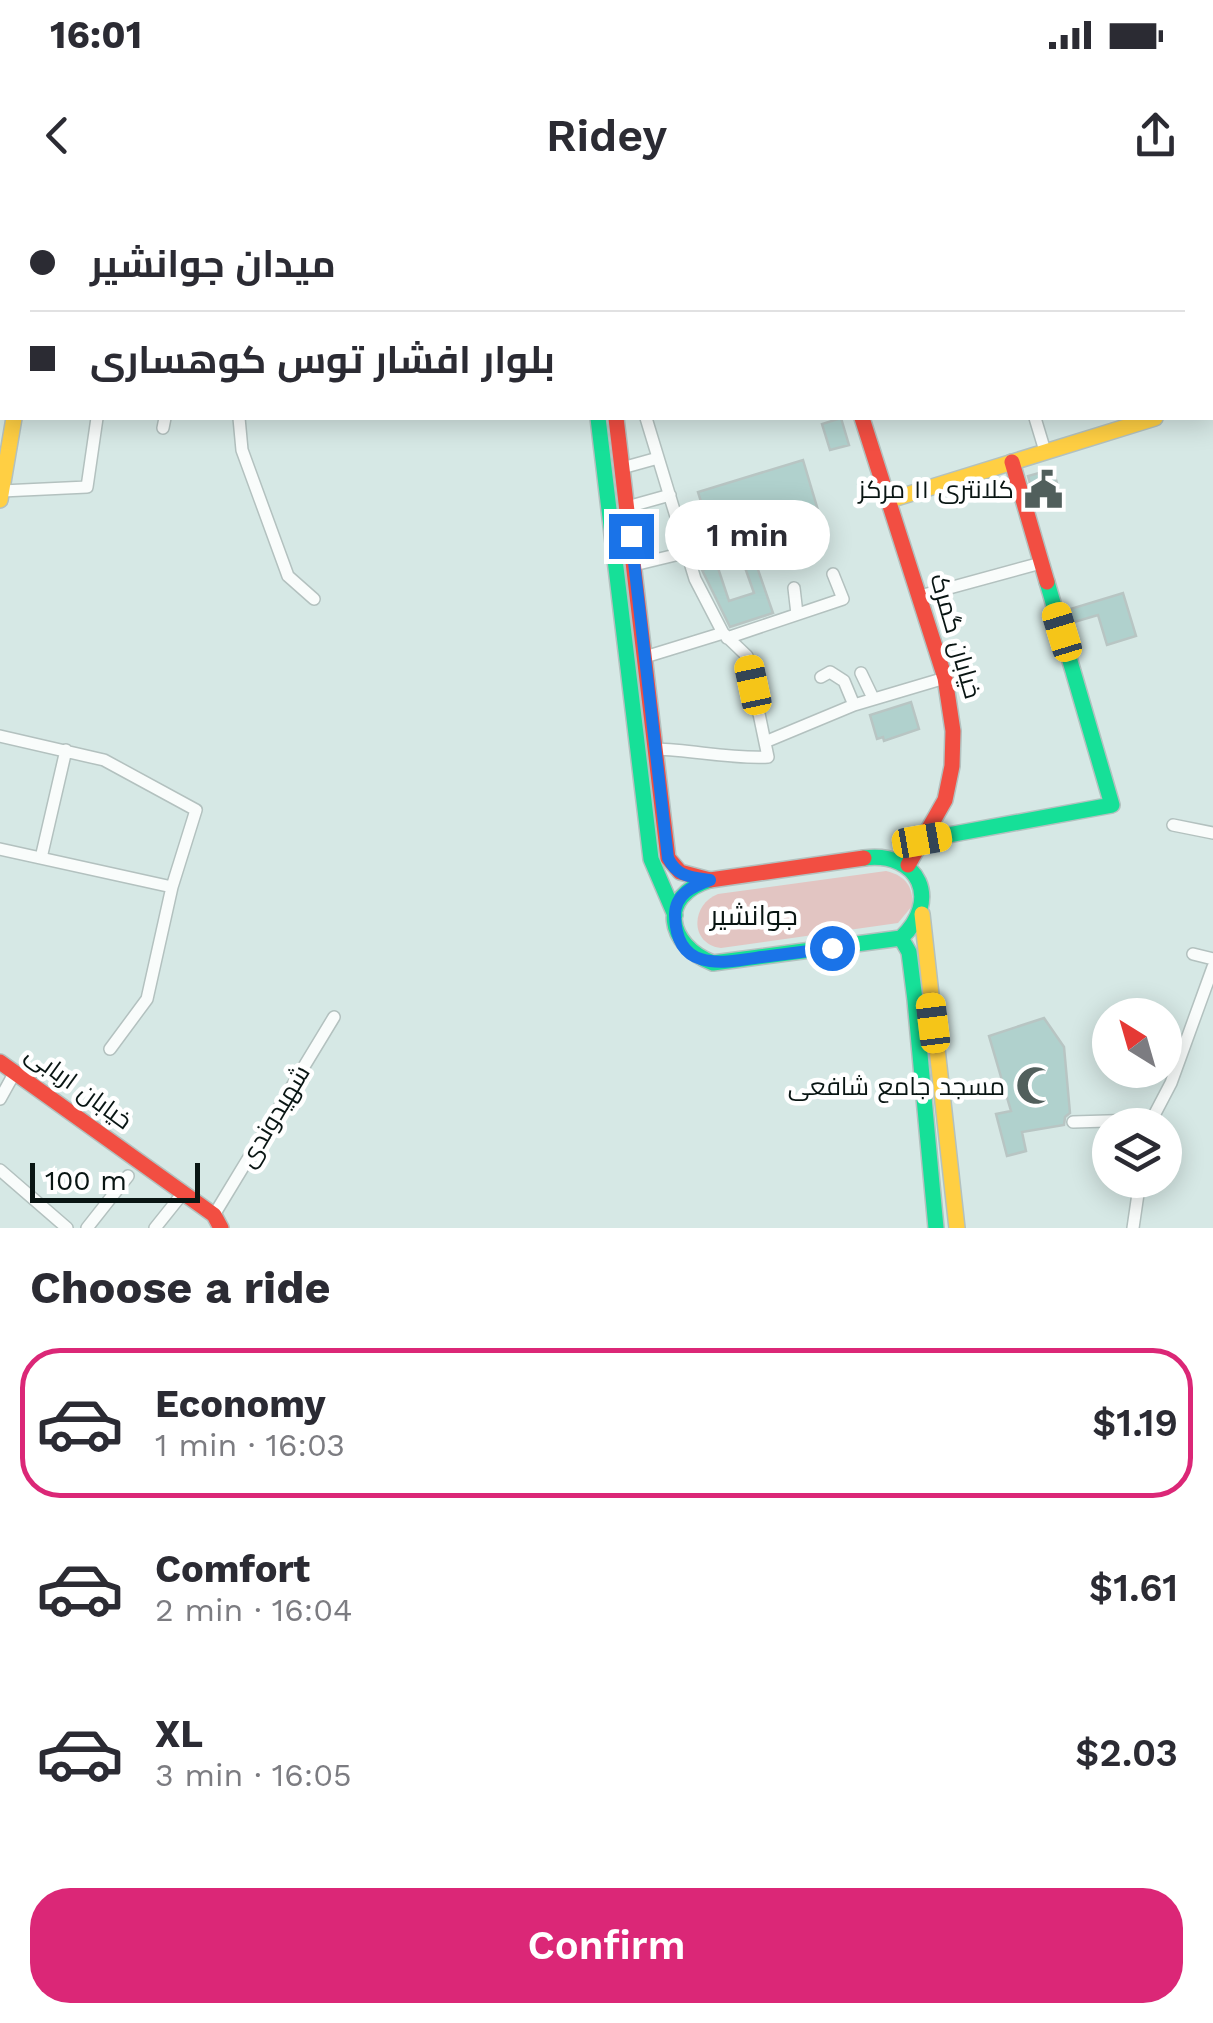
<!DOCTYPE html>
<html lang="en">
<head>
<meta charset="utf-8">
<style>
  body { margin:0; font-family:"Work Sans",Cairo,sans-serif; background:#f2f2f3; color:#2b2b33; height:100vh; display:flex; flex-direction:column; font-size:38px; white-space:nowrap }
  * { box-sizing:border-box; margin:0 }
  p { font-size:32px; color:#7c7c81 }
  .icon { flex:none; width:55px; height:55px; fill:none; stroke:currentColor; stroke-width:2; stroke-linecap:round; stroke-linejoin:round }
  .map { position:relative; height:1028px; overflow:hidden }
  .sheet { display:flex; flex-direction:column; background:#fff; flex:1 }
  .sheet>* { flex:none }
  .banner { position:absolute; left:0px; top:0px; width:1215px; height:220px; box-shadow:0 5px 25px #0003; display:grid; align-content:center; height:220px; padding:0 30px; background:#fff }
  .needle { width:65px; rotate:323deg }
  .buttons { position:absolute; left:1092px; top:798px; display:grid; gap:20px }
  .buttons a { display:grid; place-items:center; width:90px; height:90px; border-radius:50%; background:#fff; box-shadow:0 5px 25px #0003; font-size:50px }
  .scale { position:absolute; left:30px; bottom:25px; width:170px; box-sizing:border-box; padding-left:10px; border:5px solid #091513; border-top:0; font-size:28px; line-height:35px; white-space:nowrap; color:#091513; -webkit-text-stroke:8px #fff; paint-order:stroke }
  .end { position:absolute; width:45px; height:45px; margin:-22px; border:12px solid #1a73e8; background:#fff; box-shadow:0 0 0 5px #fff }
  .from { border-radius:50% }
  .bubble { position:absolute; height:70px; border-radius:35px; background:#fff; box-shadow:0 5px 25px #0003; font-size:32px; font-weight:600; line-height:70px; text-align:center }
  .car { position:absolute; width:30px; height:60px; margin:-30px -15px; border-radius:12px; box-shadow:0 0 8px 2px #0007; background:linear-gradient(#f5c518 24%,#345 0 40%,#f5c518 0 76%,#345 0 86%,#f5c518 0) }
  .banner b { display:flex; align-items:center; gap:35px; height:95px; font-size:38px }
  .banner b+b { border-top:2px solid #e1e1e2 }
  .banner i { width:25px; height:25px; background:#2b2b33 }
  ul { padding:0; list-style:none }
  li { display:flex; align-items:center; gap:30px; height:150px; margin:0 20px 15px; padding:0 10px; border:5px solid transparent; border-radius:40px }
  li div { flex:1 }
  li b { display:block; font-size:38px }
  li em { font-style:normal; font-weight:600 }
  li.selected { border-color:#db2777 }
  li>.icon { width:90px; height:90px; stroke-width:1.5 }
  h2 { padding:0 30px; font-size:45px; line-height:120px }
  .cta { display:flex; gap:20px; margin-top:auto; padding:20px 30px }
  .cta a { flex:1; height:115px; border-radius:40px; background:#db2777; color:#fff; font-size:40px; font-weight:600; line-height:115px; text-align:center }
  .status { display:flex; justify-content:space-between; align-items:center; height:70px; padding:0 50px; background:#fff; direction:ltr }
  .status svg { height:28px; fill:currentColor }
  header { display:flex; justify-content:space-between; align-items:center; height:130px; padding:0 30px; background:#fff; font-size:45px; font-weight:600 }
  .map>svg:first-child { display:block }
</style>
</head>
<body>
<div class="status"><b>16:01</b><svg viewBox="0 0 49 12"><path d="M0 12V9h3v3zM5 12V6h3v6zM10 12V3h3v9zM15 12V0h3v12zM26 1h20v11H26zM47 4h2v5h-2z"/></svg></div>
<header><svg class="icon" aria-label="back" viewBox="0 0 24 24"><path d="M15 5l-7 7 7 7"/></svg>Ridey<svg class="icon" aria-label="share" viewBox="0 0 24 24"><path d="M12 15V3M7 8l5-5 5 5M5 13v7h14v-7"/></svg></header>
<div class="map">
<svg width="1213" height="1028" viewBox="0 0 1213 1028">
  <rect width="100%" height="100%" fill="#d6e8e5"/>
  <path fill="#e2c5c2" d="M886,671C904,675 914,686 912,706L898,723L721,748C689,744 691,704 718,694Z"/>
  <path fill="#b0d1cd" stroke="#b8c5c3" stroke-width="2.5" fill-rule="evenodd" d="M841,218L849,245L830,250L822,224Z
    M803,260L820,317L747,338L773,413L730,427L702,370L711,367L708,359L718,356L698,292ZM742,359L754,393L729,401L718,368Z
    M1053,269L1062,301L1037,308L1028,276Z
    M1123,393L1136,436L1107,445L1098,415L1071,423L1067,410Z
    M911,502L919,529L884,541L883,537L877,539L870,515Z
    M1044,818L1064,847L1070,913L1065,917L1064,925L1022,932L1026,951L1007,956L996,914L1011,911L989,836Z"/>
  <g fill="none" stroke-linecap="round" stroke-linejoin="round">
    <defs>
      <path id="street" d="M276,0V2
        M396,0L397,2
        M970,0L971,2
        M227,2L229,0
        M239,218L242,250L288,376L314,399
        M646,218L695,379L723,433L747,456L768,557C729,559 694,550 656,549
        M1035,218L1045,251
        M163,228L165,218
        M622,268L658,258
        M2,291L87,287L97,218
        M627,307L670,295
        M634,365L688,352
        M794,388L797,414
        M920,396L1041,363
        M727,438L843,399L833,374
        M645,457L723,433
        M861,473L873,498
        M821,477L830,472L844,481L854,505
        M0,536L104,560L196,610L172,687L147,799L110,849
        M765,542L854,505L945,478
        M1173,625L1213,633
        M0,649L172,687
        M41,658L66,550
        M1193,754L1213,759
        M0,899L15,872
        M1073,922L1141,920L1150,923
        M1149,925L1171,883L1213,767
        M0,970L67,1028
        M214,1015L334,817
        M87,1028L128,976
        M155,1028L183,993
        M1133,1028L1140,980"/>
      <path id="fast" d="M41,2L43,0
        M0,49H2
        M598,218L651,659L675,715
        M921,640L1112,605L1047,382
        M710,680C657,696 667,745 713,763L901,738C941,701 920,651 864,658
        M901,738L909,752L915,800L936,1028"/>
      <path id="slow" d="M785,0L786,2
        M20,2L21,0
        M70,2L72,0
        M0,300L14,218
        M890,300L1155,218
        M922,714L957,1028"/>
      <path id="jam" d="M572,0L573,2
        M591,0V2
        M0,28L2,27
        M0,133L2,117
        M1212,200L1213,199
        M616,218L668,658L680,672L710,680L864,658
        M862,218L945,478L953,531L952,566L945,600L908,665
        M1012,262L1047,382
        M0,862L214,1015L221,1028"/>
    </defs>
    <use href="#street" stroke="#b3c1bf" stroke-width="14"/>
    <use href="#fast" stroke="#b3c1bf" stroke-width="18"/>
    <use href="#slow" stroke="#b3c1bf" stroke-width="18"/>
    <use href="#jam" stroke="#b3c1bf" stroke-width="18"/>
    <use href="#street" stroke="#f9fcfb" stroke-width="11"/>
    <use href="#fast" stroke="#16e098" stroke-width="15"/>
    <use href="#slow" stroke="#ffcf43" stroke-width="15"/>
    <use href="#jam" stroke="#f24e42" stroke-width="15"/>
  </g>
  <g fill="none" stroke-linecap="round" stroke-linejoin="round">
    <path stroke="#1a73e8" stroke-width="12" d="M631,336L668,658C677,677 691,677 710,680C693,686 675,694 675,715C676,773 722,763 762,757C786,754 809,751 832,748"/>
  </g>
  <defs>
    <symbol id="civic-bare" viewBox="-9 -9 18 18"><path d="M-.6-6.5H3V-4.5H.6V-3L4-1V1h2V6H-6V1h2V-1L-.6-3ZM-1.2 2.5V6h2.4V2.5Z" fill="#515f5c" stroke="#fff" stroke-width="2.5" paint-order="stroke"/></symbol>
    <symbol id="mosque-bare" viewBox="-9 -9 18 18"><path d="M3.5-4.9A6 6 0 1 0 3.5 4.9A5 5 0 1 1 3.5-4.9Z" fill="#515f5c" stroke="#fff" stroke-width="2.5" paint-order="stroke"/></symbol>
  </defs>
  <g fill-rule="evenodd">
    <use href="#civic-bare" x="1016" y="262" width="55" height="55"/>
    <use href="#mosque-bare" x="1008" y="858" width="55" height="55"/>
  </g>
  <g text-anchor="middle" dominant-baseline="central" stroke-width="9" stroke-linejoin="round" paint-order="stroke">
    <g font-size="25" fill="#091513" stroke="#fff" text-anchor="end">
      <text x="1014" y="289">کلانتری ۱۱ مرکز</text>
      <text x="1005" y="886">مسجد جامع شافعی</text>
    </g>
    <g font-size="25" fill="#091513" stroke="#fff">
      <text transform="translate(956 436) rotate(74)">خیابان گمرک</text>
      <text transform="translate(79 887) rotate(36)">خیابان اربابی</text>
      <text transform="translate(274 916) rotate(-59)">شهیدوندی</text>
    </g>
    <g font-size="28" fill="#091513" stroke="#fff">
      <text x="754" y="715">جوانشیر</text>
    </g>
  </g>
</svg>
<div class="buttons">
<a><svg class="needle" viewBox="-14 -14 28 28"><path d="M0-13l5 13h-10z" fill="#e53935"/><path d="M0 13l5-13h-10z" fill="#7c7c81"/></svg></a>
<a><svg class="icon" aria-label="layers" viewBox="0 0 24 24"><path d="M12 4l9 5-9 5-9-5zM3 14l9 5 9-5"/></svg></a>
</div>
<div class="scale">100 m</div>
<i class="end from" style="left:832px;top:748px"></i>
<i class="end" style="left:631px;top:336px"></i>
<div class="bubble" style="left:665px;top:300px;width:165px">1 min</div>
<i class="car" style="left:1062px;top:432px;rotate:343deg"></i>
<i class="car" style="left:753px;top:485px;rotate:348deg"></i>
<i class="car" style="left:922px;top:640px;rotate:80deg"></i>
<i class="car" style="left:933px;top:823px;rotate:353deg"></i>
<div class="banner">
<b><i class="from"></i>میدان جوانشیر</b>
<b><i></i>بلوار افشار توس کوهساری</b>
</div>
</div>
<section class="sheet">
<h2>Choose a ride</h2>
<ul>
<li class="selected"><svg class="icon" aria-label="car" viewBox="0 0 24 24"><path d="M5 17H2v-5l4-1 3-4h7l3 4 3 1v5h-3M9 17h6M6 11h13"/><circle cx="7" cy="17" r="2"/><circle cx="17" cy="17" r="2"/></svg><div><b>Economy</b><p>1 min · 16:03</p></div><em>$1.19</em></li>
<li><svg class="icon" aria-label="car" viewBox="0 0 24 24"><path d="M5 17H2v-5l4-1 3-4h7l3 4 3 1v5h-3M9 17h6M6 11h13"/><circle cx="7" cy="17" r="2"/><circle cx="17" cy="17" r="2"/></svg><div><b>Comfort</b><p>2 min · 16:04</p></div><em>$1.61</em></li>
<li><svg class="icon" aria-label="car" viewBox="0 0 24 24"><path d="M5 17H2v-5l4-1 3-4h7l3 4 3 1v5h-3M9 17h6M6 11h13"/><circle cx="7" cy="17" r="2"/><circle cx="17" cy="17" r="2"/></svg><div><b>XL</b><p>3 min · 16:05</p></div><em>$2.03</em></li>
</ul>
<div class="cta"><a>Confirm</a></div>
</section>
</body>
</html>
